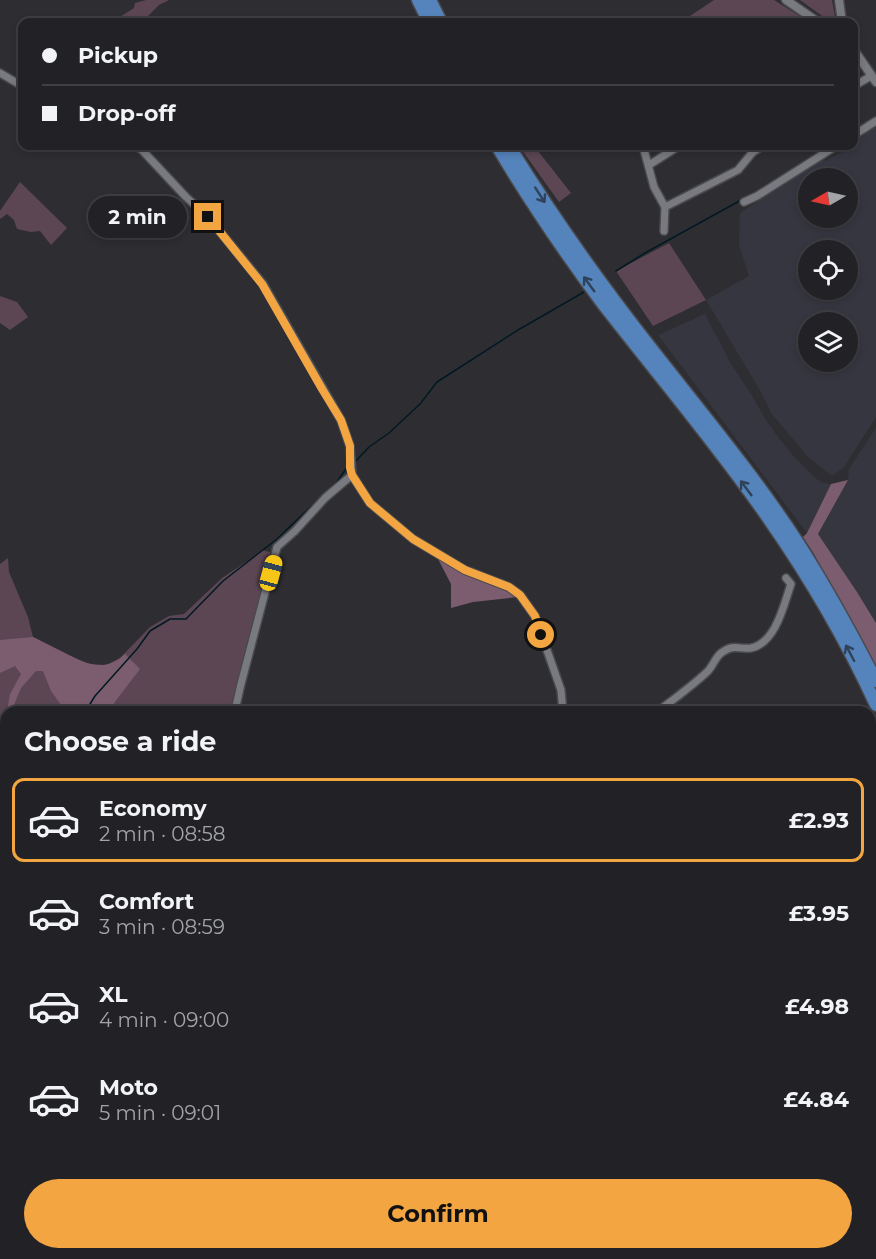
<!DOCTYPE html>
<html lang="en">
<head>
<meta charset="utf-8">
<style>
  body { margin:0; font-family:Montserrat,sans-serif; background:#2e2f32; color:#f1f3f6; height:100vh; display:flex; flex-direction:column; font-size:22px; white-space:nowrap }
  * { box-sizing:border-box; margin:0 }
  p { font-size:20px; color:#a2a4a7 }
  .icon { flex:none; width:33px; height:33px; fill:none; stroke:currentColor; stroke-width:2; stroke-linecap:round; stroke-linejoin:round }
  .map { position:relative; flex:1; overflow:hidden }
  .details { position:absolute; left:0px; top:706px; width:876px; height:554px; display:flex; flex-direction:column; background:#222226; border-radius:18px 18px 0 0; box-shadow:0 3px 9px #0003,0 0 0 2px #3f3f43 }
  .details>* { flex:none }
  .guide { position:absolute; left:18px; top:18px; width:840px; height:132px; border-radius:12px; box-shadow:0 3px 9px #0003,0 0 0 2px #3f3f43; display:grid; align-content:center; height:132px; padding:0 24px; background:#222226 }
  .needle { width:39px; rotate:261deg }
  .fabs { position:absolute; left:798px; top:168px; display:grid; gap:12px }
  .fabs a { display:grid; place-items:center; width:60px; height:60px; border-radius:50%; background:#222226; box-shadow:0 3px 9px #0003,0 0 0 2px #3f3f43; font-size:30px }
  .end { position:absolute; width:27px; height:27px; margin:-14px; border:8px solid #f2a541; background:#111; box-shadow:0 0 0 3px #111 }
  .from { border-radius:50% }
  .bubble { position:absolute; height:42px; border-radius:21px; background:#222226; box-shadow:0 3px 9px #0003,0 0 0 2px #3f3f43; font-size:20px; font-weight:700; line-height:42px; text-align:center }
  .car { position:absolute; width:18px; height:36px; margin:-18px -9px; border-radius:8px; box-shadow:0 0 4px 2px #0007; background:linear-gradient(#f5c518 24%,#345 0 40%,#f5c518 0 76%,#345 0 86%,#f5c518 0) }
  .guide b { display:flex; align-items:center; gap:21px; height:57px; font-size:22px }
  .guide b+b { border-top:2px solid #3f3f43 }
  .guide i { width:15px; height:15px; background:#f1f3f6 }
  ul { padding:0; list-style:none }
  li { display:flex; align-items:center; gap:18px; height:84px; margin:0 12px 9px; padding:0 12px; border:3px solid transparent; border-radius:12px }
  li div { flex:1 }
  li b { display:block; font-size:22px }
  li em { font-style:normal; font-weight:700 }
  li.current { border-color:#f2a541 }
  li>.icon { width:54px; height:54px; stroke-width:1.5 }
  h2 { padding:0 24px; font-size:27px; line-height:72px }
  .action { display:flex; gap:12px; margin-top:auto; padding:12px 24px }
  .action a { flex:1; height:69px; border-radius:36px; background:#f2a541; color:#111; font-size:24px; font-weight:700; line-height:69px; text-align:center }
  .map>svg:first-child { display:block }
</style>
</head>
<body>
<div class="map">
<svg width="876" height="1259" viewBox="0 0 876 1259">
  <rect width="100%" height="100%" fill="#2e2e32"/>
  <path fill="#353640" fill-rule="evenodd" d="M876,124V417L844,467L832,476L807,456L772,414L761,392L706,300L749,276L739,245L740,213L822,158L825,161L854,146L859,135ZM808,178H848V218H808ZM808,250H848V290H808ZM808,322H848V362H808Z
    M705,314L731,364L751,394L764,417L778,437L795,458L815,478L823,483L831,484L807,533L658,335Z
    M876,428V623L857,592L818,534L848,480L849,469Z"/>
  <path fill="#5c4654" d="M146,0H169L159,5L144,20L138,22H114L115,20L134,8L135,3Z
    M714,0H774L801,17L794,22H694L690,16Z
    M800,0H832L835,17L829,21Z
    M519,146H534L571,193L559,202Z
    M20,182L67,228L51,245L40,231L31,232L17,229L14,220L7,214L0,219V211Z
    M669,243L706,300L653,326L616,271Z
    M0,296L17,302L28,317L10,330L0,323Z
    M262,550L273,553L245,657L235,712H6V956L0,968V961L5,956L0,954V564L8,558L9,572L28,617L33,637L86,664L106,665L120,658L150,627L169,616L184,614L222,578L252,558Z"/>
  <path fill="#7b5d6f" d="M848,480L818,534L857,592L876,623V668L814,554L803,537L807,533L831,484Z
    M438,559L468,576L505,589L518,597L473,602L451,608V584Z
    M33,637C43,642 53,647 63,652C85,663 104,674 125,654L140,669L114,703L115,712H62L64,709L51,691L43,671H36L21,688L11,712H7L10,694L21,674L15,666L0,673V640Z
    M6,858V956L0,961V878Z"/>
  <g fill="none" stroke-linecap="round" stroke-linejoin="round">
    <path stroke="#001922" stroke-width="1.5" d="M753,194L769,184
      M616,271L645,253L743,199
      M355,462L369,447L389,433L420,404L437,382L518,330L584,292
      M327,492L334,486L348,466
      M85,712L95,696L137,649L150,631L170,619H186L223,581L277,539L323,495
      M0,906L6,897"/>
    <defs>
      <path id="minor" d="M0,73L17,83L22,85
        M854,86L871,76
        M854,135L876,121
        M135,146L142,150L186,197L208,217L263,284L341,420L350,446L352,475L370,503L413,539L465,570L509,587L520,595L535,616L561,690L563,712
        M643,146L654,187L665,207L664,231
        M649,165L679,146
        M744,202L757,196L836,146
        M665,207L738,170L752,153L762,146
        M237,712L236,706L241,684L277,547L295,531L325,498L352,475
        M657,712C674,699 692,686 707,672C713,666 715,658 721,653C735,643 738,650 751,648C776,643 784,604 791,584L786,578
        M0,1240L6,1237
        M790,1254V1259"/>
      <path id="tertiary" d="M786,0L818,22
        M839,0L842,22
        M854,50L876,82"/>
      <path id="trunk" d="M418,0L429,22
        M430,0L441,22
        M497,146C529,200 565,253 603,304C655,371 710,436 759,505C804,568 844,635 876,705
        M509,146C552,216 599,282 650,347C700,411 753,474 798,543C826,587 852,634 876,681"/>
    </defs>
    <use href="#minor" stroke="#4a4a4d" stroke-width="10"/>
    <use href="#tertiary" stroke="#4a4a4d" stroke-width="11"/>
    <use href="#trunk" stroke="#4a4a4d" stroke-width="15"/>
    <use href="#minor" stroke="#797a7f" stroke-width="7"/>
    <use href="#tertiary" stroke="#797a7f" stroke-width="8"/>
    <use href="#trunk" stroke="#5583bb" stroke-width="12"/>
  </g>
  <defs><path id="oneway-shaft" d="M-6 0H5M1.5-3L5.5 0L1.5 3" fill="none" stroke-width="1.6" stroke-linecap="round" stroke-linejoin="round" transform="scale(1.5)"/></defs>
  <g stroke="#2f4259">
    <use href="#oneway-shaft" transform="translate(540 195) rotate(57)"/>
    <use href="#oneway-shaft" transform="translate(589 284) rotate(-126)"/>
    <use href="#oneway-shaft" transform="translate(746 488) rotate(-127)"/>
    <use href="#oneway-shaft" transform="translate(850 653) rotate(-118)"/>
  </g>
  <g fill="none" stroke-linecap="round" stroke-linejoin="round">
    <path stroke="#f2a541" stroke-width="8" d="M208,217L262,284L322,389L341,420L350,446V468L352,475L370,503L413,539L465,570L509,587L520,595L535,616L541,635"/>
  </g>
</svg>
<div class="fabs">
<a><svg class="needle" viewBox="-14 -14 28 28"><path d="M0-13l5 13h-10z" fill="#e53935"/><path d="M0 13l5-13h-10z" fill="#a2a4a7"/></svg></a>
<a><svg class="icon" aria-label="locate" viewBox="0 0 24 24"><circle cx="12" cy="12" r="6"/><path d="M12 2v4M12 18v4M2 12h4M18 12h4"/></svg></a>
<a><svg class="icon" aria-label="layers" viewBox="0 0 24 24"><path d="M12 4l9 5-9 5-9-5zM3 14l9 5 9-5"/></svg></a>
</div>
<i class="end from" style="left:541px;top:635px"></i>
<i class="end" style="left:208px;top:217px"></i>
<div class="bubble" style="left:88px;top:196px;width:99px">2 min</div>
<i class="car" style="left:271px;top:573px;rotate:15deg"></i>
<div class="guide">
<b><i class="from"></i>Pickup</b>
<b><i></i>Drop-off</b>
</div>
<section class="details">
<h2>Choose a ride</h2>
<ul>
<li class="current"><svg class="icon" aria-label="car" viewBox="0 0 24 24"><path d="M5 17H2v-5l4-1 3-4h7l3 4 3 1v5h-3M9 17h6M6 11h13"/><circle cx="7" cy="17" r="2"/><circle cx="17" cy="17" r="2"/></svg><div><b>Economy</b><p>2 min · 08:58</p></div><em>£2.93</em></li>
<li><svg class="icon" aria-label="car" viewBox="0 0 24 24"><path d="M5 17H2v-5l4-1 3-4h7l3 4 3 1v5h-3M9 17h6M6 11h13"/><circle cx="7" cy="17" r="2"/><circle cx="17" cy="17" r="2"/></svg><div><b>Comfort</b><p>3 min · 08:59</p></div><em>£3.95</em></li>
<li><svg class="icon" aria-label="car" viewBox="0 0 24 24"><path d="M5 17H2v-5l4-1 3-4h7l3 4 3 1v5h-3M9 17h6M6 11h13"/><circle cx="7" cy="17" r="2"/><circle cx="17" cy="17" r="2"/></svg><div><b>XL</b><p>4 min · 09:00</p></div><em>£4.98</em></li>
<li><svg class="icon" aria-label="car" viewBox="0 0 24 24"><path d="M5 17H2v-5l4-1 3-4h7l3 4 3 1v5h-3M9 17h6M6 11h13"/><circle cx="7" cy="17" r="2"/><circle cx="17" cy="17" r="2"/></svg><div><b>Moto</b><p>5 min · 09:01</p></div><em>£4.84</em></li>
</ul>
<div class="action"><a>Confirm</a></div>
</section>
</div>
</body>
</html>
